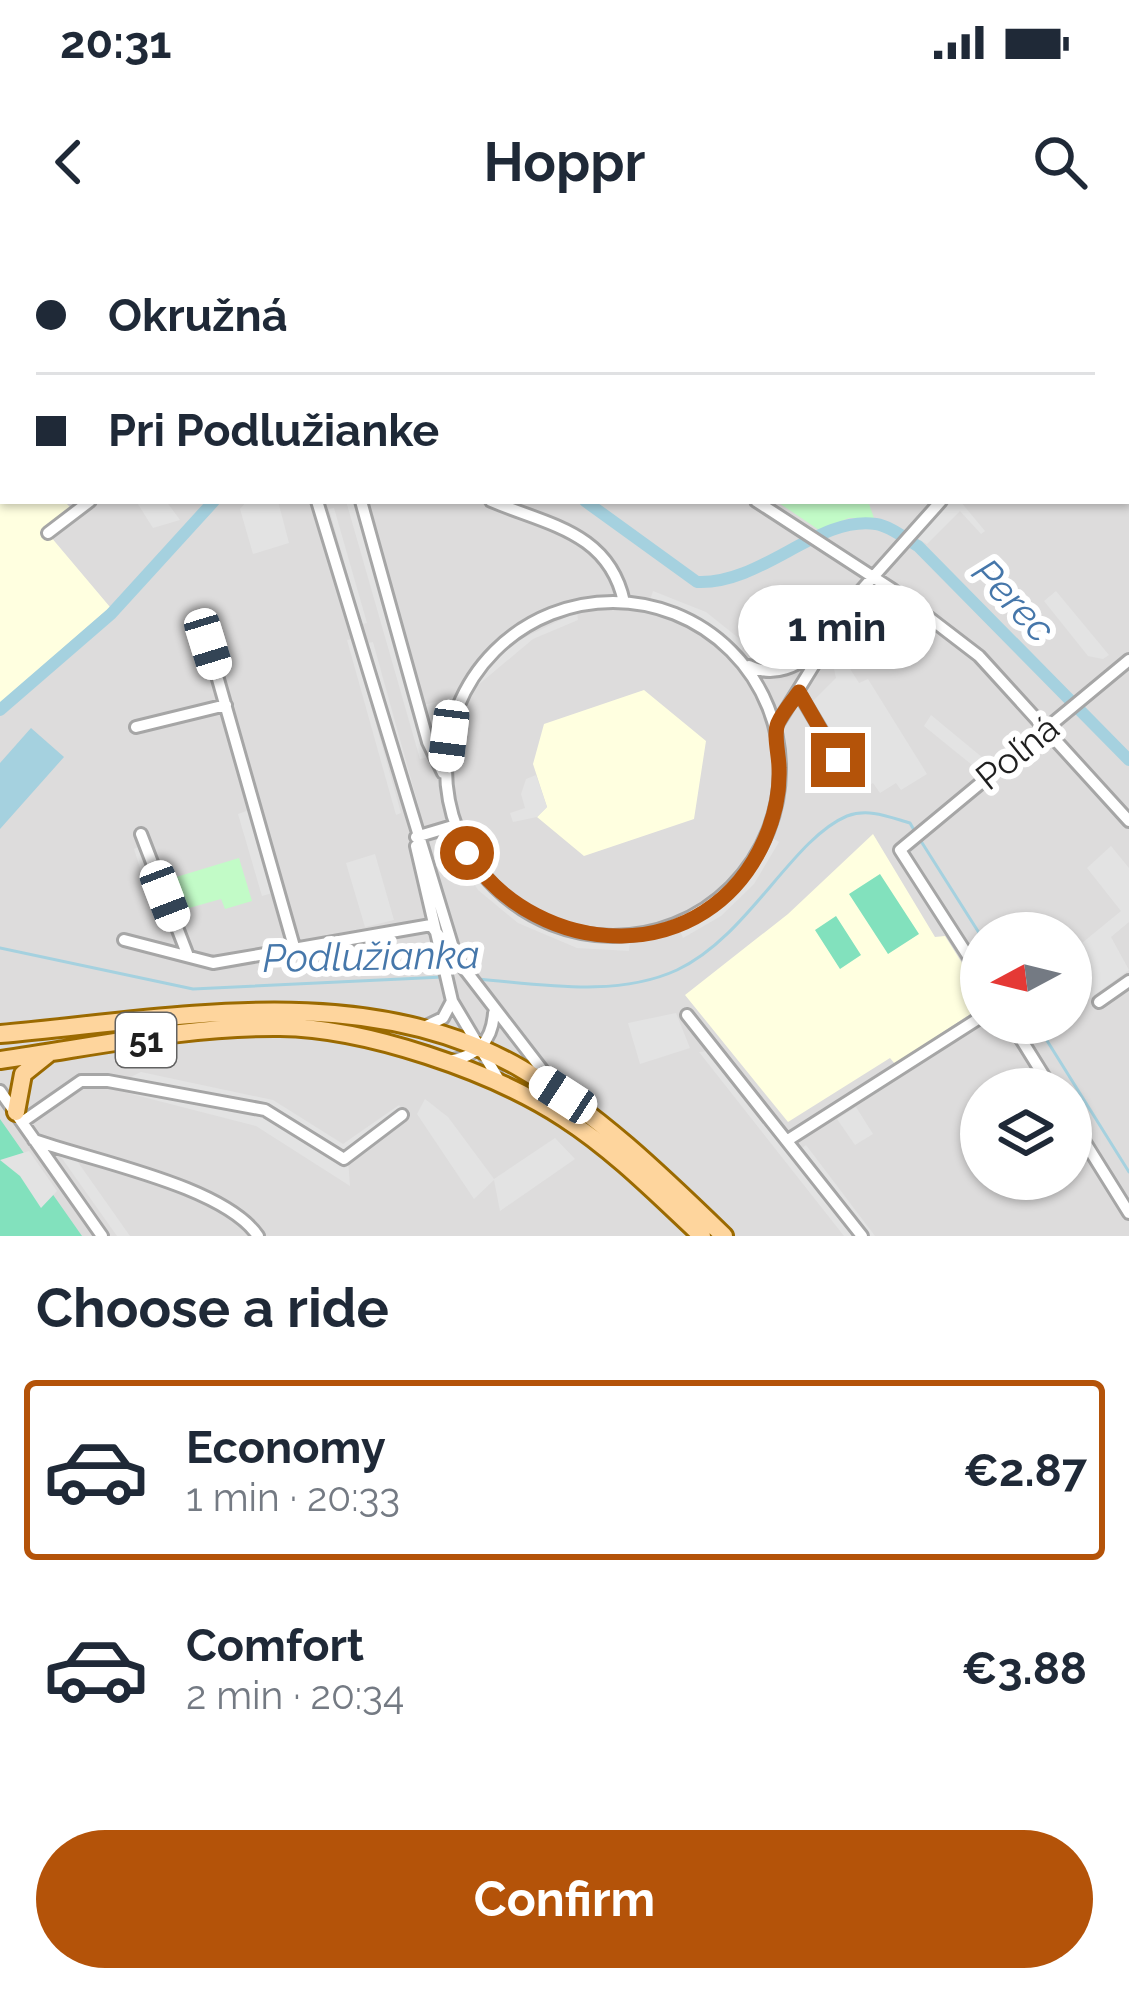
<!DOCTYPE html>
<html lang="en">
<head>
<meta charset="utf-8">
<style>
  body { margin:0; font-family:Raleway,sans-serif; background:#f2f2f3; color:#1f2937; height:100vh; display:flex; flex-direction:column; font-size:45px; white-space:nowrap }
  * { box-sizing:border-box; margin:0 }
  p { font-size:39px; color:#747a83 }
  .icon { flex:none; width:66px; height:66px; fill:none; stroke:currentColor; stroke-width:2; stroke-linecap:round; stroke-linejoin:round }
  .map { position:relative; height:996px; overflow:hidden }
  .panel { display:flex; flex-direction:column; background:#fff; flex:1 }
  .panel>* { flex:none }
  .hud { position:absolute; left:0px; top:0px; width:1131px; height:264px; box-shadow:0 3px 9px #0004; display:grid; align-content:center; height:264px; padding:0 36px; background:#fff }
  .needle { width:78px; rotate:263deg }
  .tools { position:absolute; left:960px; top:672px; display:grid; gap:24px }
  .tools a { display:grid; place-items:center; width:132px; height:132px; border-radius:50%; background:#fff; box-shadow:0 3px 9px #0004; font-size:60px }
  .end { position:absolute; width:54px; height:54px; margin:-27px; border:15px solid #b45309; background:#fff; box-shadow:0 0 0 6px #fff }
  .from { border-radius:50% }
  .bubble { position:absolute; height:84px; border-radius:42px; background:#fff; box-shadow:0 3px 9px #0004; font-size:39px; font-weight:700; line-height:84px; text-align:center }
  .car { position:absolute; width:36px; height:72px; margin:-36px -18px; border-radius:15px; box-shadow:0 0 9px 3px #0007; background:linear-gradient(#fff 24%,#345 0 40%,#fff 0 76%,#345 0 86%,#fff 0) }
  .hud b { display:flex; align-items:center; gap:42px; height:114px; font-size:45px }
  .hud b+b { border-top:3px solid #e0e1e3 }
  .hud i { width:30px; height:30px; background:#1f2937 }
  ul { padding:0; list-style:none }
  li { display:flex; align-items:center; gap:36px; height:180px; margin:0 24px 18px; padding:0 12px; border:6px solid transparent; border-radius:12px }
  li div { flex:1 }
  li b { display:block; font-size:45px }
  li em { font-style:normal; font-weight:700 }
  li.on { border-color:#b45309 }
  li>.icon { width:108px; height:108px; stroke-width:1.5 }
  h2 { padding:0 36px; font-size:54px; line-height:144px }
  .button { display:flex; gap:24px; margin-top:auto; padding:24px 36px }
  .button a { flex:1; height:138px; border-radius:72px; background:#b45309; color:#fff; font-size:48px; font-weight:700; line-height:138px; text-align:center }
  .status { display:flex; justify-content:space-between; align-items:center; height:84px; padding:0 60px; background:#fff; direction:ltr }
  .status svg { height:33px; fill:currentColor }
  header { display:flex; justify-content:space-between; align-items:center; height:156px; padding:0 36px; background:#fff; font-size:54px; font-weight:700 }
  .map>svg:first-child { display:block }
</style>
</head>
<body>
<div class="status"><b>20:31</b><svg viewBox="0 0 49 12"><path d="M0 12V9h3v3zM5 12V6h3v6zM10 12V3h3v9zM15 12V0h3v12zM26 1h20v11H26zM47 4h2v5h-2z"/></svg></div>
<header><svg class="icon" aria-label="back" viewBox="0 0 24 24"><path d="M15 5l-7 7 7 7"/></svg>Hoppr<svg class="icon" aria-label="search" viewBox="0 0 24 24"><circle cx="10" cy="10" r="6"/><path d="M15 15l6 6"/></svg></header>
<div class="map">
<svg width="1129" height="996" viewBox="0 0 1129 996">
  <rect width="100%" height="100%" fill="#f0ede6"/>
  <path fill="#dddcdc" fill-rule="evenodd" d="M0,0H1129V996H0ZM3,3H1128V261H3ZM981,693H1071V783H981ZM981,849H1071V939H981Z"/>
  <path fill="#ffffe0" d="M0,144L3,261H64L71,268L45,290L110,367L0,463Z
    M644,450L706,501L694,579L584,616L537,577L547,567L533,524L544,484Z
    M873,594L935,697L945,696L981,753V767L895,824L890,818L788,882L685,755L788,674Z"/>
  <path fill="#c2fbc7" d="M484,0H839L482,3Z
    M776,261H868L874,278H849L819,290Z
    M239,618L252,661L225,669L221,659L182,670L173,638Z"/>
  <path fill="#82e1bd" d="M880,634L919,694L888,714L849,654Z
    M836,676L861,715L840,729L815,690Z
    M0,879L82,996H0Z"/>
  <path fill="#e3e3e3" d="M136,261H166L180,280L153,288Z
    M247,261H278L289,303L253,314L240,269Z
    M346,261H356L429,517L420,519Z
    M951,261H960L985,291L981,294L960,271L927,304L918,299Z
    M334,268L367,383L362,384L329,269Z
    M653,351L706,372L746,404L739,412L704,381L650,360Z
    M1056,351L1109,415L1103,419L1088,416L1044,361Z
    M577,372L578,380L533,399L472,450L509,405Z
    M352,399L401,573L396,575L347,400Z
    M373,402L419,568L414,569L368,403Z
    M842,416L859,443L868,439L927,534L901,550L896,543L880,553L873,543L864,548L812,462L836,438L833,424Z
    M460,455L451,478L429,483L424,465Z
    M931,475L983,518L977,529L924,486Z
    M536,535L547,567L537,577L513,582L510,573L525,568L521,554L526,539Z
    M252,569L276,652L262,656L238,574Z
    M771,597L779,602L754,644L721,676L683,698L679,688L730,656Z
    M458,603L488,651L525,680L595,702L630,701L629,711L577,708L518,683L478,650L451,607Z
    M142,605L169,675L156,678L134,609Z
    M1111,606L1129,628V682L1111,697L1129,730L1071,772V712L1121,671L1087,628Z
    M375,614L394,680L365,687L346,623Z
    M676,773L690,808L640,824L628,783Z
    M710,811L856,996H844L699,812Z
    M141,832L273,860L343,904L399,865L407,876L348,919L350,946L256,886L108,848Z
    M425,859L448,877L494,939L555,898L575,919L500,971L494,940L474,959L417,874Z
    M856,867L873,894L855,905L837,879Z
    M806,905L875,996H865L800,910Z
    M29,911L57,951L41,968L20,936L0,920Z
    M61,917L75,918L130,996H117Z"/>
  <path fill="#a5d1df" d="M31,488L64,517L0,589V523Z"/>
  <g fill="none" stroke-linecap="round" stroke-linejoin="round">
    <path stroke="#a5d1df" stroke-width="3" d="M919,598L981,696
      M0,708L193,749L443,737
      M477,739C541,744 616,758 677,730C748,697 792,599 847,576C869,568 889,577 910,583L914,590
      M1036,783L1129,932"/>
    <path stroke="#a5d1df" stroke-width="12" d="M585,261L697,342C762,345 818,275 876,284C890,286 906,299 918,306L1129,520
      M0,470L111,374L214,261"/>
    <defs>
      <path id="street" d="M1,0L5,3
        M219,0L223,3
        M366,0L370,3
        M1069,0L1071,3
        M144,2L145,0
        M45,3L47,0
        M405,3L407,0
        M1107,3L1108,0
        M0,68L3,64
        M0,130L3,133
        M1128,142L1129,143
        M317,261L454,711
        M361,261L428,502L443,533
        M491,261C548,285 609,292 624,362
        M756,261L893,350L979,416L1129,581
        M48,293L90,261
        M446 529a167 167 0 1 1 334 0a167 167 0 1 1-334 0Z
        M208,404L295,710
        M749,426C778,440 801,422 825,407
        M799,453L839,520
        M776,486L857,355L941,261
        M136,487L226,465
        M141,594L188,716
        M416,597L456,585
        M416,606L452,761L499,840
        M433,688L553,844
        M124,700L213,723L431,685
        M981,736L900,610L1129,420
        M1099,762L1129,741
        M687,775L862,996
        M1011,783L1052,849
        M422,788L443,778L452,761
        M449,821C477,816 492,802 494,773
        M0,851L102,996
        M1071,880L1129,973
        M22,882L81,841H108L265,870L344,919L402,875
        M34,900C93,921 224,946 258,996
        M788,900L981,777"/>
      <path id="primary" d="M0,794C170,779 364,738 520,828C596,872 661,935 724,996
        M0,820C92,807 187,786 280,787C366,788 492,831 564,878C615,911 658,955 702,996
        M16,872L23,834L48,814"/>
    </defs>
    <use href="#street" stroke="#a6a6a6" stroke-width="16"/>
    <use href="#primary" stroke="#9b6a00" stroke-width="22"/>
    <use href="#street" stroke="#fff" stroke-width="10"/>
    <use href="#primary" stroke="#fed59d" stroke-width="16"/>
  </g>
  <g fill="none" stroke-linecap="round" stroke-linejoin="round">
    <path stroke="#b45309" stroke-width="15" d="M467,613C539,722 708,730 765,599C774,578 780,552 779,528C779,514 773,495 778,483C783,472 792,462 799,452L838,520"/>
  </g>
  <g text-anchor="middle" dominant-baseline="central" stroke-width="12" stroke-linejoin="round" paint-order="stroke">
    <rect fill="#fff" stroke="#626262" stroke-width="3" x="116" y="773" width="60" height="54" rx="9"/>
    <g font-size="33" font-weight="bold" fill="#1f1f1f">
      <text x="146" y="800">51</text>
    </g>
    <g font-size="36" fill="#1f1f1f" stroke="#fff">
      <text transform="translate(1017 512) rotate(-39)">Poľná</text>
    </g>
    <g font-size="39" font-style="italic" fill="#4677aa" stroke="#fff">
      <text transform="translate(1014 360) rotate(46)">Perec</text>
      <text transform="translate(371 716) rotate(-1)">Podlužianka</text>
    </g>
  </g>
</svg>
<div class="tools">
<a><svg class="needle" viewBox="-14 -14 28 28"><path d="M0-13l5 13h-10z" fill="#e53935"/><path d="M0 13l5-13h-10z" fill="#747a83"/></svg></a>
<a><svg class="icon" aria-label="layers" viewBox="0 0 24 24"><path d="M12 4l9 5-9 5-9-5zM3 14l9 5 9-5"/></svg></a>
</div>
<i class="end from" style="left:467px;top:613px"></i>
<i class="end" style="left:838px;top:520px"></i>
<div class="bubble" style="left:738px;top:345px;width:198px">1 min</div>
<i class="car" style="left:208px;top:404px;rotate:163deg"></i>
<i class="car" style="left:449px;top:496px;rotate:187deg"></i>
<i class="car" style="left:165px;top:656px;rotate:159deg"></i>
<i class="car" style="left:563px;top:855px;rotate:303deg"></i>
<div class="hud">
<b><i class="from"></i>Okružná</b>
<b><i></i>Pri Podlužianke</b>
</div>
</div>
<section class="panel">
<h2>Choose a ride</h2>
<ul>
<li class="on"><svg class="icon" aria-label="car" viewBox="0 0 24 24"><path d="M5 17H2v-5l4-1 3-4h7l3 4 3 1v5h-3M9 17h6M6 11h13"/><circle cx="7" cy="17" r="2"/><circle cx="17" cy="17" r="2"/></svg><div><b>Economy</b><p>1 min · 20:33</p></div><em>€2.87</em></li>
<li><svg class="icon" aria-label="car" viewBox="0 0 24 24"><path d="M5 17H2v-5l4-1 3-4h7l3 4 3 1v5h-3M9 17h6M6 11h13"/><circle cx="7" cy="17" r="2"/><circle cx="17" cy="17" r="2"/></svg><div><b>Comfort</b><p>2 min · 20:34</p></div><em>€3.88</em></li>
</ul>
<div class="button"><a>Confirm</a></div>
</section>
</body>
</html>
